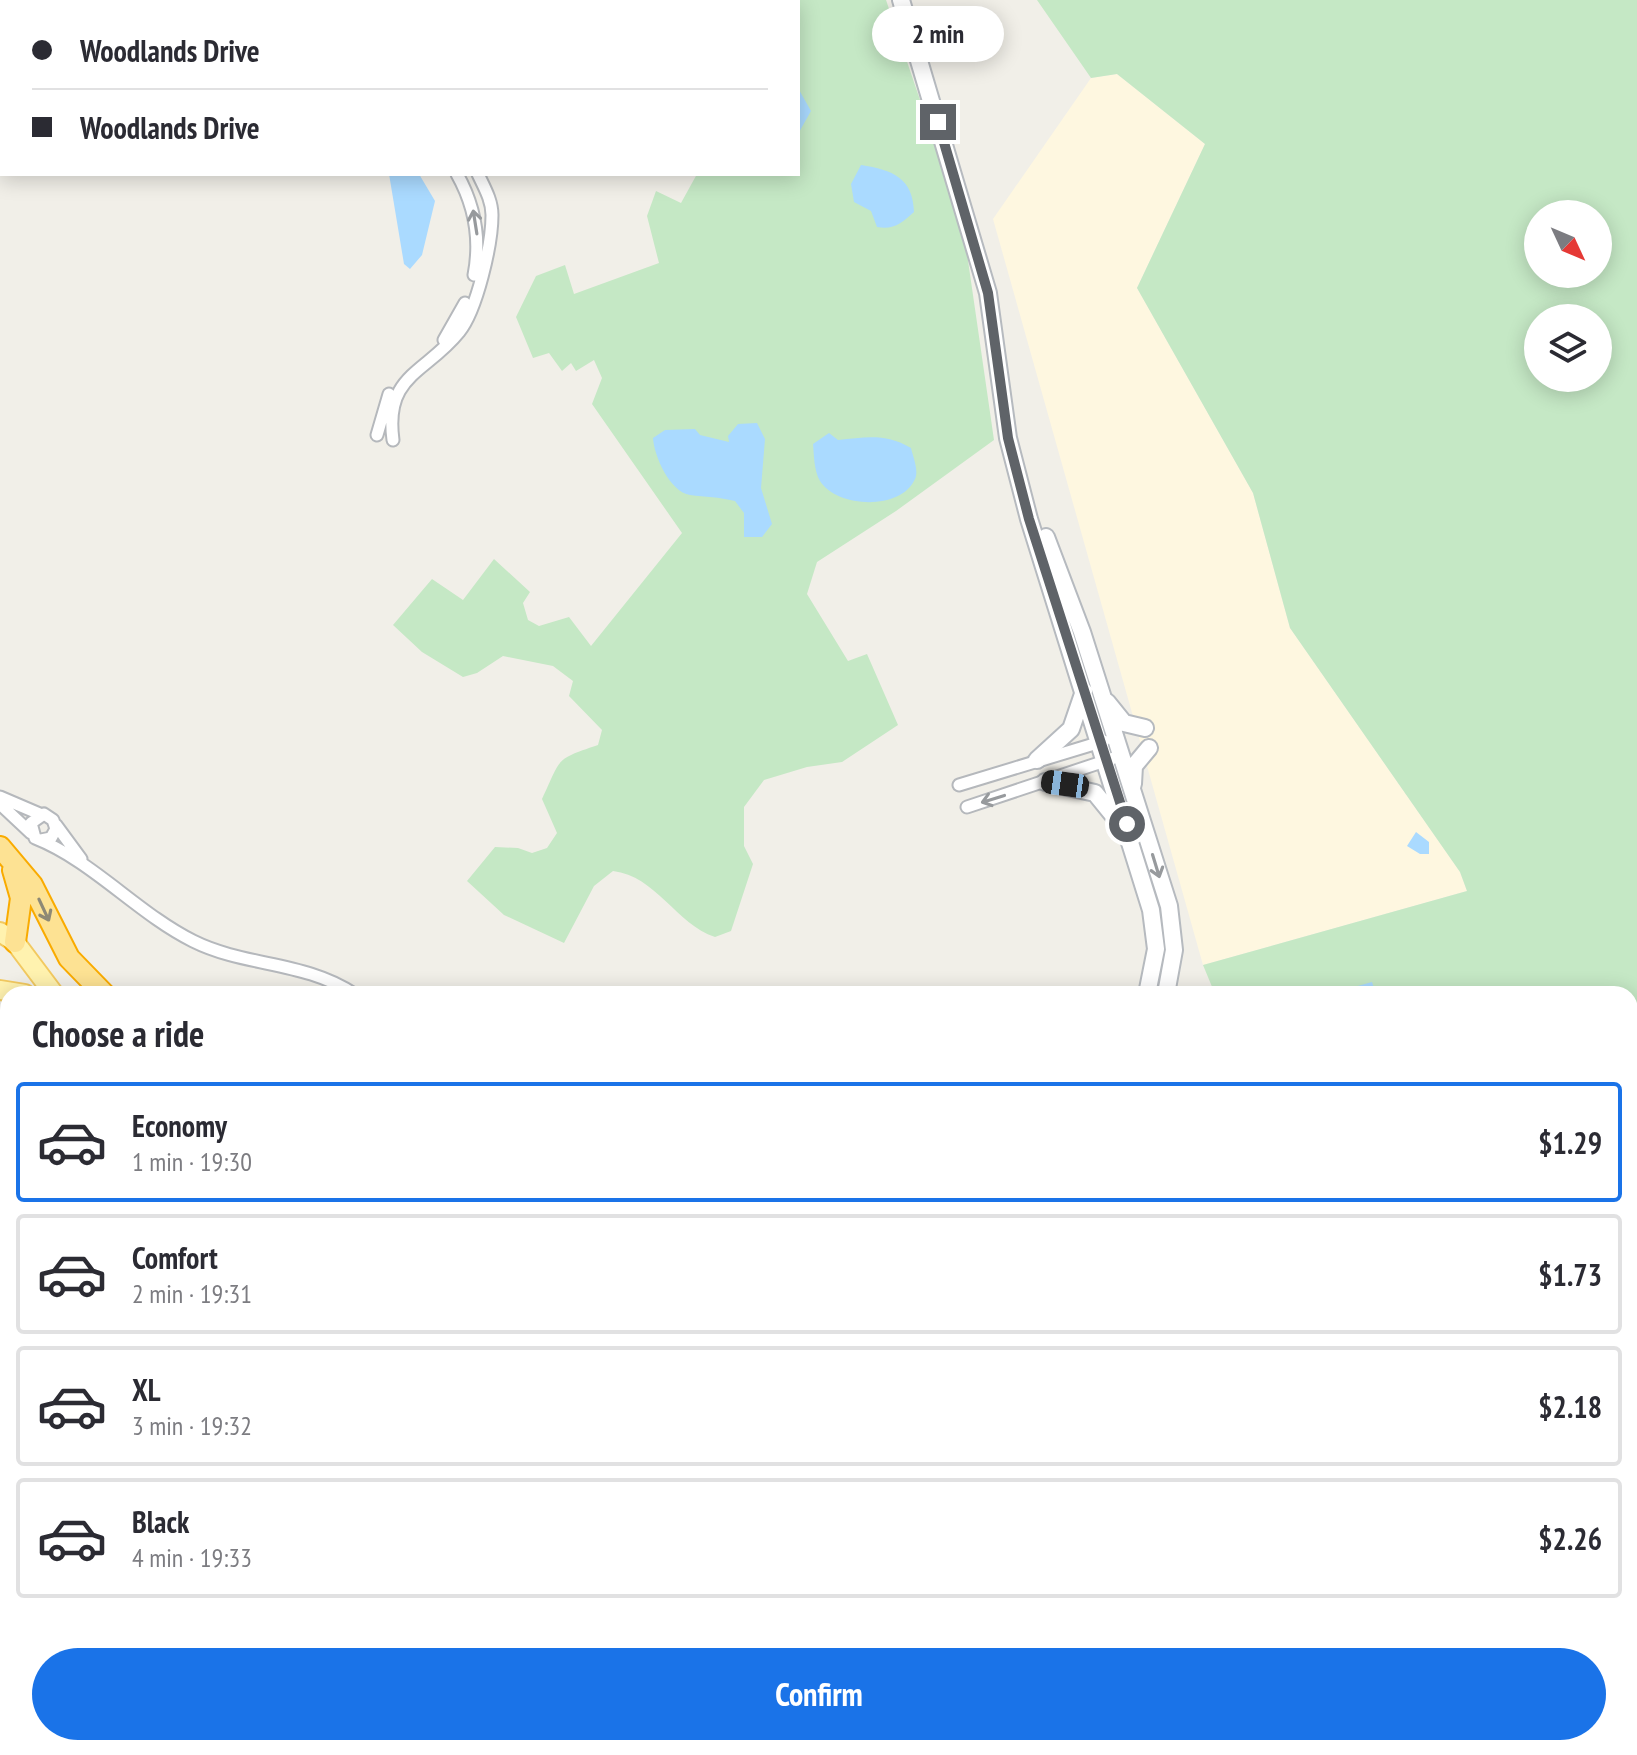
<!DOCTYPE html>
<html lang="en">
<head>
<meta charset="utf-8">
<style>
  body { margin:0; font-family:"PT Sans Narrow",sans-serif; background:#f2f2f3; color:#2b2b33; height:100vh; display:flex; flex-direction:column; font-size:30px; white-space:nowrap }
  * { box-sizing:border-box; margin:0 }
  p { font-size:26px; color:#7c7c81 }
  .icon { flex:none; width:44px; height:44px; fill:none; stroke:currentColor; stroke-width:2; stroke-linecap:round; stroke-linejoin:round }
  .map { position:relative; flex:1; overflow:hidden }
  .panel { position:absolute; left:0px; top:986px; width:1638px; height:770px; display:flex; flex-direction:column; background:#fff; border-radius:24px 24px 0 0; box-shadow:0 4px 20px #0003 }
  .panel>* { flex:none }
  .banner { position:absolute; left:0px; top:0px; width:800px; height:176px; box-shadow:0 4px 20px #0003; display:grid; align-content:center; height:176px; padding:0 32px; background:#fff }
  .needle { width:52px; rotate:134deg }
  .controls { position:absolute; left:1524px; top:200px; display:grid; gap:16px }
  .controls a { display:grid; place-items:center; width:88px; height:88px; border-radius:50%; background:#fff; box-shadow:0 4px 20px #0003; font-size:40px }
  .end { position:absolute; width:36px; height:36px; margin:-18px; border:10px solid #5f6368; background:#fff; box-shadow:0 0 0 4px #fff }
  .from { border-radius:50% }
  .bubble { position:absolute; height:56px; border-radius:28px; background:#fff; box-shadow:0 4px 20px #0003; font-size:26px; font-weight:800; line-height:56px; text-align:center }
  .car { position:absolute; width:24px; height:48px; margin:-24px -12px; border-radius:10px; box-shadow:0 0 6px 2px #0007; background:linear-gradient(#222 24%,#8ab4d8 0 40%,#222 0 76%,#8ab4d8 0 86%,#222 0) }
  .banner b { display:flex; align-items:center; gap:28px; height:76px; font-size:30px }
  .banner b+b { border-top:2px solid #e1e1e2 }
  .banner i { width:20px; height:20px; background:#2b2b33 }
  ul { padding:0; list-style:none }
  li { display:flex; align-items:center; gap:24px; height:120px; margin:0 16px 12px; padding:0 16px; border:4px solid #e1e1e2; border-radius:8px }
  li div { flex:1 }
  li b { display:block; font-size:30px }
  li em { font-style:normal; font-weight:800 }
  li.selected { border-color:#1a73e8 }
  li>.icon { width:72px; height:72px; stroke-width:1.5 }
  h2 { padding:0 32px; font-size:36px; line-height:96px }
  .button { display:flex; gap:16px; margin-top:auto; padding:16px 32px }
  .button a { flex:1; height:92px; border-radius:48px; background:#1a73e8; color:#fff; font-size:32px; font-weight:800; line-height:92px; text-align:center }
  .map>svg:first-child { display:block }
</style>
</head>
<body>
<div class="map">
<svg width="1637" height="1755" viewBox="0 0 1637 1755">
  <rect width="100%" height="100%" fill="#f1efe8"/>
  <path fill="#fef7e0" d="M1117,74L1205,144L1137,288L1253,493L1290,628L1460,872L1467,891L1203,965L993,219L1091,78Z"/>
  <path fill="#c5e8c5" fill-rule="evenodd" d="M766,0H886L963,226L994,440L896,511L817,562L807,594L848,661L867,654L898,725L842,762L807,767L764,780L744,807V846L753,864L731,931L715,937C676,924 656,876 613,871L594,886L564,943L504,915L467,881L495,847L518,848L532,853L547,848L557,833L542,799C562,757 554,760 598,745L602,730L569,696L573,681L553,666L503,656L477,673L463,677L422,652L393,625L432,579L463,600L494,559L530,592L523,603L528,620L539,626L569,617L591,646L682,533L592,404L602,378L594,360L576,371L571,363L562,371L549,353L533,358L516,317L536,276L565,265L574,294L659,263L647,216L656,191L681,203L697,174H798V2Z
    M1037,0H1637V1173L1630,1163V994H1215L1203,965L1467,891L1460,872L1290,628L1253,493L1137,288L1205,144L1117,74L1091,78ZM1538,214H1598V274H1538ZM1538,318H1598V378H1538Z"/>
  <path fill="#aadaff" d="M798,88L811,111L798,134Z
    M861,165C893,170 913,178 914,212C902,223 894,230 877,227L871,211L854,202L851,184Z
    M389,174H419L435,201L422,255L410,269L404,264Z
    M757,423L765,439L761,488L772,524L762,537H744V513L735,501C719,497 705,497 690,495C670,492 654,456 653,438L665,430L695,429L700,435L729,442L728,436L738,424Z
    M829,433L838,440C866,437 886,433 911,448C913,457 919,470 915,479C901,511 837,508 820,481C814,471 814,455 813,444Z
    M1416,832L1429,842V854H1420L1407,846Z
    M1372,982L1376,994H1329Z"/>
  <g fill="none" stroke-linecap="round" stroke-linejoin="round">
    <defs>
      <path id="street" d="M488,2L490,0
        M518,2L520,0
        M0,118L2,116
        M457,174C475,206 481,239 474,275
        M444,340L465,303
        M377,435L389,394
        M393,440C384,375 426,373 459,332C477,310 492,244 492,215C492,200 484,187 478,174
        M959,785L1104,741
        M0,797L42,815
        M0,804L31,833
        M967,807L1120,756
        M56,825L81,859
        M41,840L51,838L56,829L53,820L44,814L31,823L35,838C93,861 137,913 193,941C245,967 305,961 354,994
        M1630,1048L1637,1053
        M1630,1250L1637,1260
        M1630,1616L1637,1617
        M31,1748L33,1755
        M628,1748L636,1755
        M1040,1748L1047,1755
        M1348,1748L1356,1755
        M1424,1748L1429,1755
        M1289,1755L1297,1748
        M1320,1755L1328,1748
        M1606,1755L1615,1749"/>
      <path id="secondary" d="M901,0L988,293L1008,438L1029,519L1151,910L1156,949L1147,994
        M1046,537L1082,632L1169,906L1174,950L1166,994
        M1107,702L1124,723L1145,728
        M1037,760L1071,729L1084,691
        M1045,782L1095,793L1121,825
        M1133,784L1134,766L1149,748
        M0,1606L8,1621
        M69,1748L73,1755"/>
      <path id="primary" d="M0,932L15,942L54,994
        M0,990L25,994
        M935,1748L943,1755
        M1007,1748L1015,1755"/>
      <path id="highway" d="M0,847L32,885L69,958L104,994
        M13,870L21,898L15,942
        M0,1063L8,1050
        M0,1347L8,1367
        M0,1392L8,1411
        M0,1453L8,1470
        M0,1547L8,1562
        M154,1748L162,1755
        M196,1748L203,1755
        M229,1748L235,1755"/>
    </defs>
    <use href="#street" stroke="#b5b8bc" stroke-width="15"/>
    <use href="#secondary" stroke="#b6babf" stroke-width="20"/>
    <use href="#primary" stroke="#f2c960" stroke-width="22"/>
    <use href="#highway" stroke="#f9ab00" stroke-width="24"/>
    <use href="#street" stroke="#fff" stroke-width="11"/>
    <use href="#secondary" stroke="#fff" stroke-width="16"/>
    <use href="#primary" stroke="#fff2af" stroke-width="18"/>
    <use href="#highway" stroke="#fde293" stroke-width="20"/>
  </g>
  <defs><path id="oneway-shaft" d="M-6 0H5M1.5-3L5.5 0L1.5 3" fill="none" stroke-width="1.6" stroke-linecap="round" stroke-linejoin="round" transform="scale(2)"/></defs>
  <g stroke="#979a9d">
    <use href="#oneway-shaft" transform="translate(475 222) rotate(-99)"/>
    <use href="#oneway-shaft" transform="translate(993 799) rotate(163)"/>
    <use href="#oneway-shaft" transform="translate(1156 866) rotate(73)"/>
  </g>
  <use stroke="#8e8975" href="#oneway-shaft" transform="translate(44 910) rotate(65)"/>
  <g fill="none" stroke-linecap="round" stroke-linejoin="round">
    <path stroke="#5f6368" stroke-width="10" d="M938,122L988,293L1008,438L1029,519L1127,824"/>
  </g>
</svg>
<div class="controls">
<a><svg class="needle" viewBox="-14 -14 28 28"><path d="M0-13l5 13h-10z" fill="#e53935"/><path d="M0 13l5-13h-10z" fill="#7c7c81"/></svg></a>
<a><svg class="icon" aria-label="layers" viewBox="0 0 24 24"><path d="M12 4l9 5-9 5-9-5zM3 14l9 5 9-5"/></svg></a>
</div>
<i class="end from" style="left:1127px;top:824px"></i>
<i class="end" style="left:938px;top:122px"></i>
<div class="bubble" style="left:872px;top:6px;width:132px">2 min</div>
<i class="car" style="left:1065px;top:784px;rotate:278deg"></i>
<div class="banner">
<b><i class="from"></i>Woodlands Drive</b>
<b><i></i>Woodlands Drive</b>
</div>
<section class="panel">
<h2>Choose a ride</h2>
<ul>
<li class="selected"><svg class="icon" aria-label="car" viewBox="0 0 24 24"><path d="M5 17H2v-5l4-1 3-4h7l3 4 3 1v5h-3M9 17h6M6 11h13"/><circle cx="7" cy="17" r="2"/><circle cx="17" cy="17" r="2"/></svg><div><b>Economy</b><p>1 min · 19:30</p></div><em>$1.29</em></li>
<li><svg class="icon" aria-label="car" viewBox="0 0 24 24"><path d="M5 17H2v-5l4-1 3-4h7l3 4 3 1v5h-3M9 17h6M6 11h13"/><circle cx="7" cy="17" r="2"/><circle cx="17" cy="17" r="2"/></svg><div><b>Comfort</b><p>2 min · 19:31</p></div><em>$1.73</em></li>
<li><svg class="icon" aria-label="car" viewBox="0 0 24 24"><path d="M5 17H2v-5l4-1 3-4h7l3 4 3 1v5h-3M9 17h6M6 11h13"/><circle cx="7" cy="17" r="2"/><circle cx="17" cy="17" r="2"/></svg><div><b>XL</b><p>3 min · 19:32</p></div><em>$2.18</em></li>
<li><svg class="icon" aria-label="car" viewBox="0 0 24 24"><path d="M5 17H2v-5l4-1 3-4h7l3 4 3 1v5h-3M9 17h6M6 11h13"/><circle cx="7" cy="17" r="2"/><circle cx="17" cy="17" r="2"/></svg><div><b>Black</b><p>4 min · 19:33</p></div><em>$2.26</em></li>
</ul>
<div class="button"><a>Confirm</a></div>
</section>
</div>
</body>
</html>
